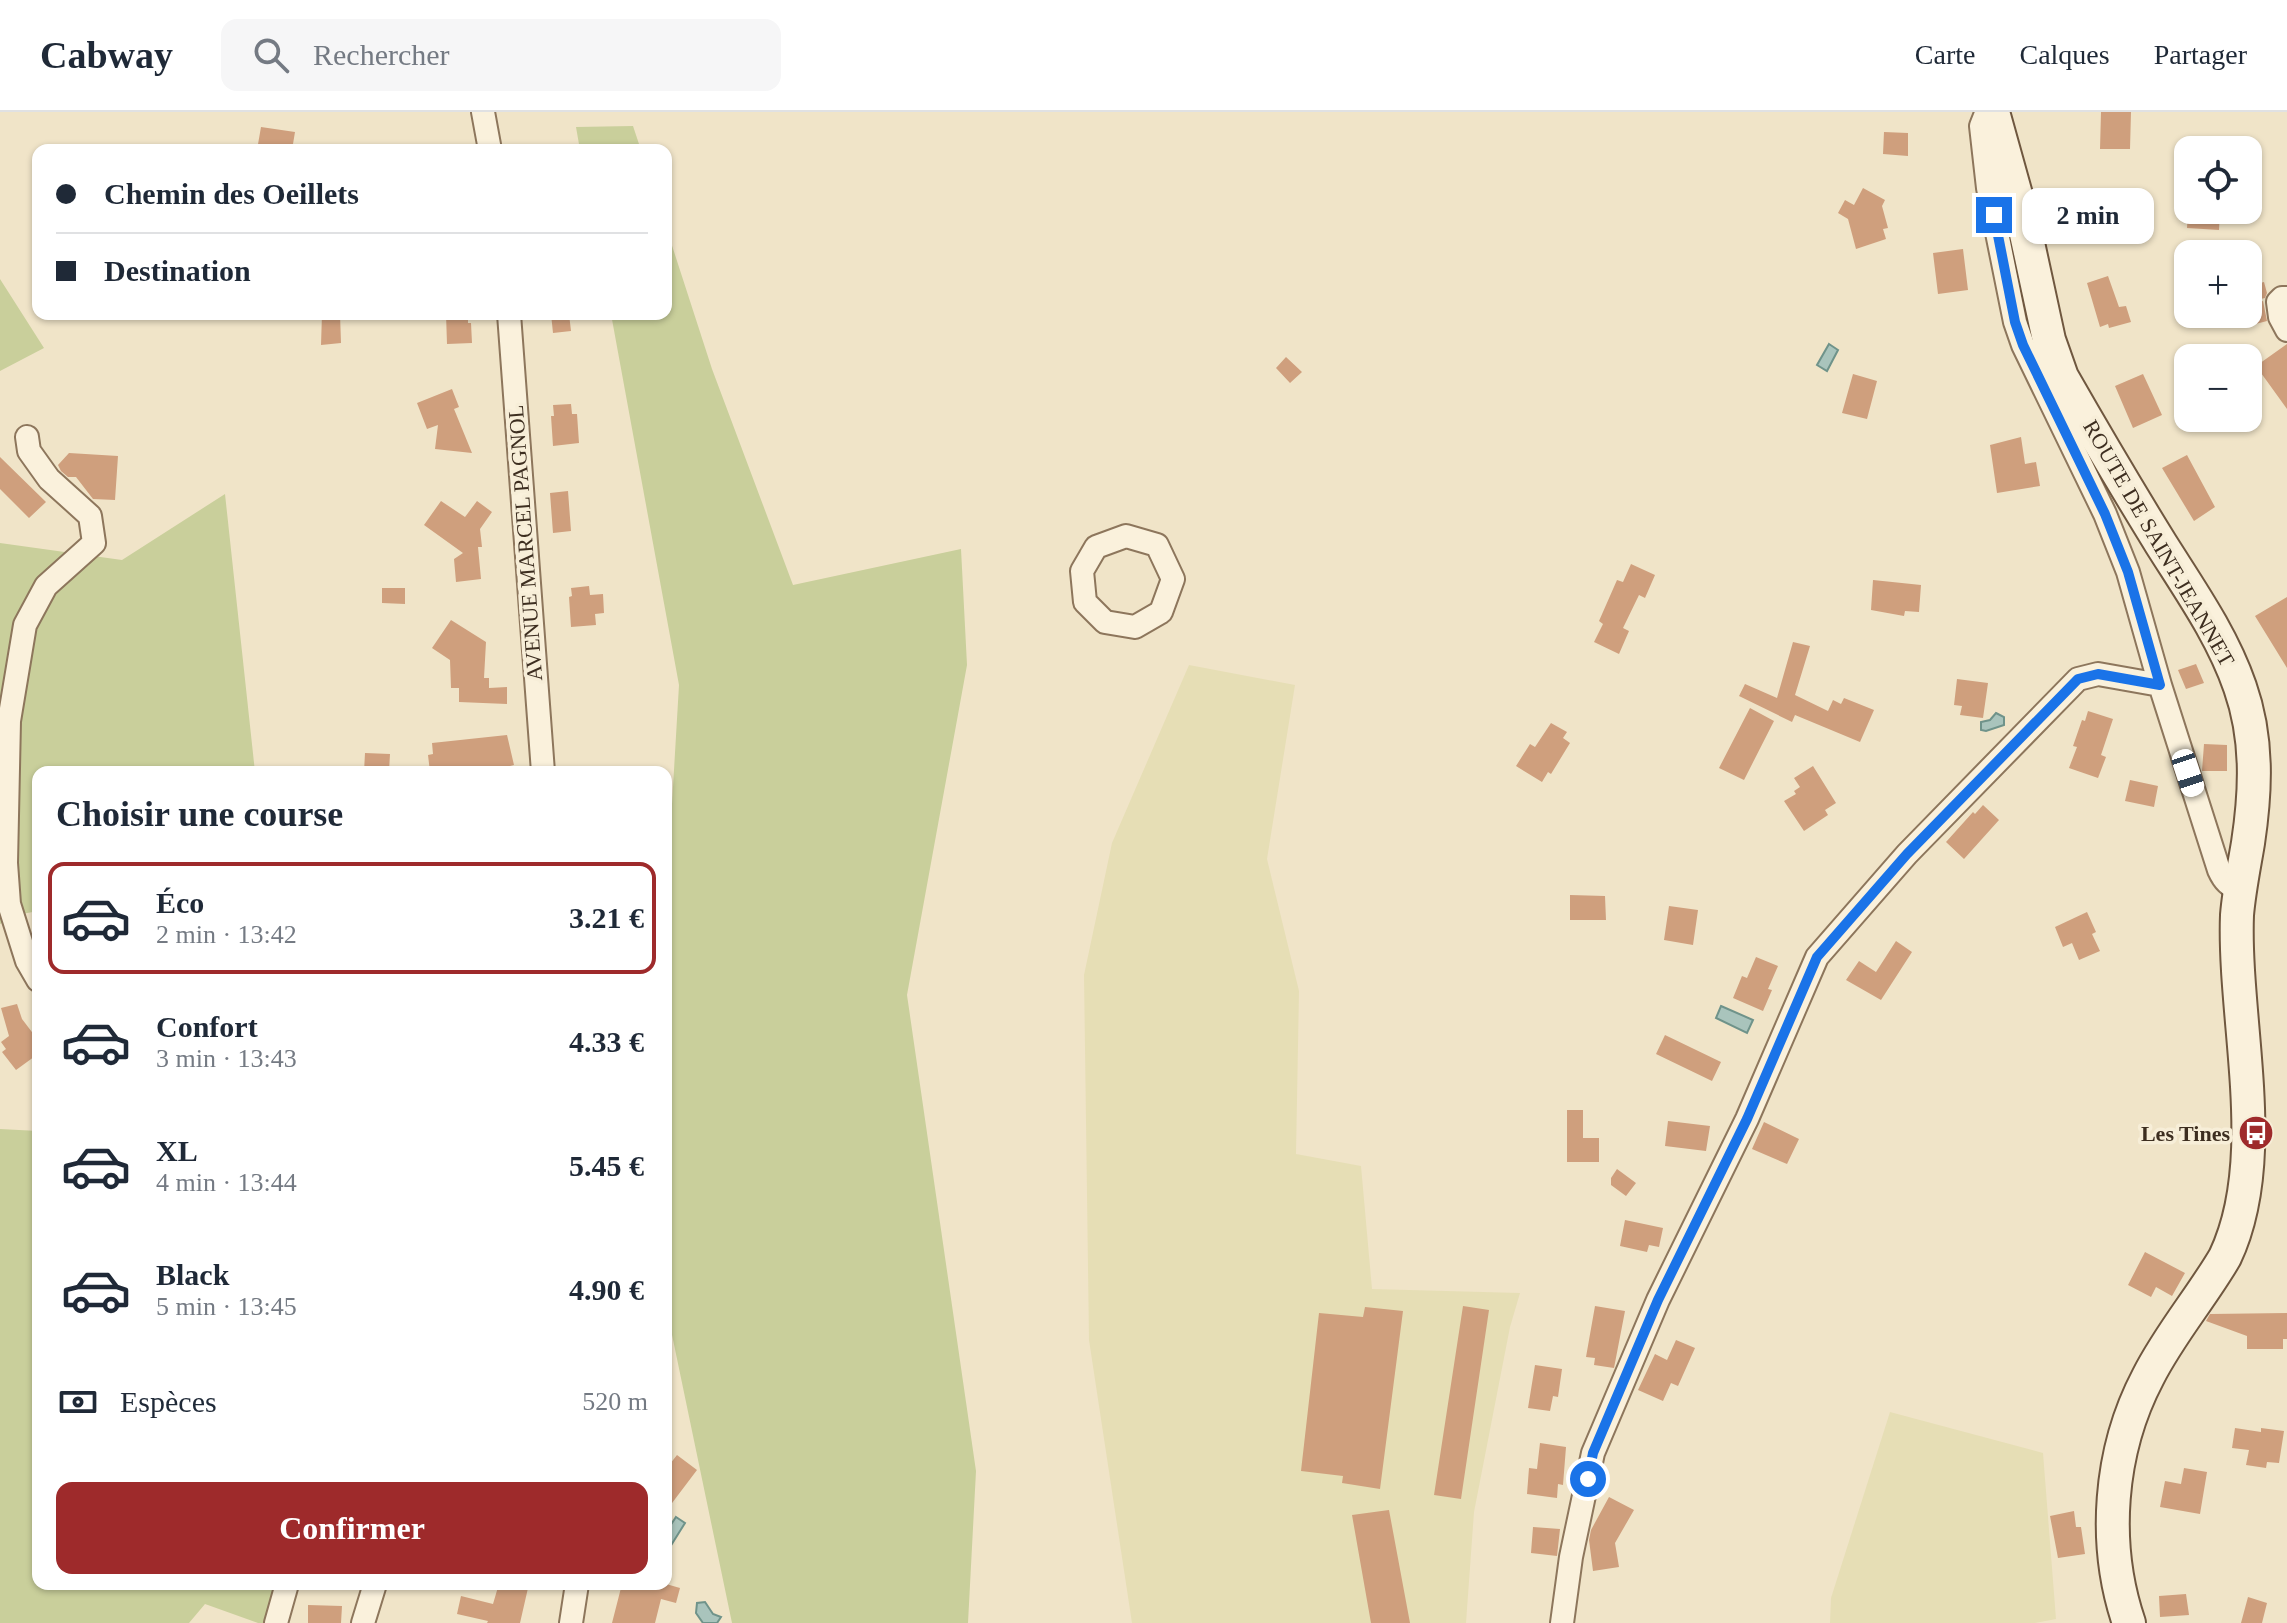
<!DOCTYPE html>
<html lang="fr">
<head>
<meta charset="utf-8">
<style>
  body { margin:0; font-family:"Times New Roman",serif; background:#f6f6f7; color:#1f2937; height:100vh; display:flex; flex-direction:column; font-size:30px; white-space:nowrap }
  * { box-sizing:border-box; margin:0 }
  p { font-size:26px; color:#747a83 }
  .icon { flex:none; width:44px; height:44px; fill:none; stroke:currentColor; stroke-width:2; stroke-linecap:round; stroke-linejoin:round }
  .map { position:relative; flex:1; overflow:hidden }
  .details { position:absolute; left:32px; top:654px; width:640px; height:824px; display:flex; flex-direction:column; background:#fff; border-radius:16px; box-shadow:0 2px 6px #0004 }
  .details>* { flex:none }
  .guide { position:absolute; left:32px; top:32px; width:640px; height:176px; border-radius:16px; box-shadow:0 2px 6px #0004; display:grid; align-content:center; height:176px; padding:0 24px; background:#fff }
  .controls { position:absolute; left:2174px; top:24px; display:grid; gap:16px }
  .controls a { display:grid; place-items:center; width:88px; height:88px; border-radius:16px; background:#fff; box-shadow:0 2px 6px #0004; font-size:40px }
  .end { position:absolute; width:36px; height:36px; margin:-18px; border:10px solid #1a73e8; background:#fff; box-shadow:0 0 0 4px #fff }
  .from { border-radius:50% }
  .bubble { position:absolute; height:56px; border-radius:16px; background:#fff; box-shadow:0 2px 6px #0004; font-size:26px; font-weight:700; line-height:56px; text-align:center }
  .car { position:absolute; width:24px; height:48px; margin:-24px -12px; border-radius:10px; box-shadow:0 0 6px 2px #0007; background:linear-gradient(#fff 24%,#345 0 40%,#fff 0 76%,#345 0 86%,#fff 0) }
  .guide b { display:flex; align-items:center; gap:28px; height:76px; font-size:30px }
  .guide b+b { border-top:2px solid #e0e1e3 }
  .guide i { width:20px; height:20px; background:#1f2937 }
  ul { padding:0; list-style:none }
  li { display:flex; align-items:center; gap:24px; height:112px; margin:0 16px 12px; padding:0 8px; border:4px solid transparent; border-radius:16px }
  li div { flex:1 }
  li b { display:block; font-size:30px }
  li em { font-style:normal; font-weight:700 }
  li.on { border-color:#9e2a2b }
  li>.icon { width:72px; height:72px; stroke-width:1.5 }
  h2 { padding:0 24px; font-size:36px; line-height:96px }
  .pay { display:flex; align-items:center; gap:20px; height:88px; padding:0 24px; font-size:30px }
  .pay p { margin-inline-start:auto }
  .action { display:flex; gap:16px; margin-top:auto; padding:16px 24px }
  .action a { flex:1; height:92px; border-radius:16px; background:#9e2a2b; color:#fff; font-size:32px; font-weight:700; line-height:92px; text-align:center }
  header { display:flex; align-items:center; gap:48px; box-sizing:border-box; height:112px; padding:0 40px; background:#fff; border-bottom:2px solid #e0e1e3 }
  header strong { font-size:38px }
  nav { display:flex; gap:44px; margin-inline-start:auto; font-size:28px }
  .search { width:560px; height:72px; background:#f6f6f7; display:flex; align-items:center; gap:20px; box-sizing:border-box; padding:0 28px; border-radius:16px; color:#747a83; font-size:30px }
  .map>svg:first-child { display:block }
</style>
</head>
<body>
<header>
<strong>Cabway</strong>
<div class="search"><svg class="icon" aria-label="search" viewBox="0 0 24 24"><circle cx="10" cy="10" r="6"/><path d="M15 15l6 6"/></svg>Rechercher</div>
<nav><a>Carte</a><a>Calques</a><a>Partager</a></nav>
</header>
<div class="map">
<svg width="2287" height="1511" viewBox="0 0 2287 1511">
  <rect width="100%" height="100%" fill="#f0e4c8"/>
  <path fill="#e6deb5" d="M1189,553L1295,573L1267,747L1299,879L1296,1042L1361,1054L1372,1177L1520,1181L1510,1215L1474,1400L1466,1511H1132L1089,1228L1084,863L1112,731Z
    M1890,1300L2043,1341L2056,1507L2035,1511H1830L1831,1486Z"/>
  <path fill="#c9cf9b" d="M633,14L641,38H580L576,15Z
    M666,115L712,257L793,473L961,437L967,553L907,883L976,1359L968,1511H732L666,1194V794L679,573L611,202H666Z
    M0,167L44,236L0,259Z
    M225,382L255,660H38V799L22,802L0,812V431L122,448Z
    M0,1017L38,1019V1472H277L266,1511H258L205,1492L189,1511H0Z"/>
  <path fill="#a9c4bc" stroke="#6f938a" stroke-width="2" d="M1829,232L1838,238L1827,259L1817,253Z
    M1996,601L2004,605V613L1986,619L1981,618V610L1990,608Z
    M1721,894L1753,908L1747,921L1716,906Z
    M676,1405L685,1411L670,1435L666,1433V1420Z
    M705,1490L713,1502L721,1505L717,1511H703L696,1501L697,1491Z"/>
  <path fill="#cf9f7d" d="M2101,0H2131L2130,37H2100Z
    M261,15L295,20L292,38H257Z
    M1884,20L1908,21V44L1883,42Z
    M1863,76L1885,88L1882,94L1888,116L1883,117L1886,127L1856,137L1848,107L1838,101L1845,88L1854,93Z
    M2188,98H2220L2219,118L2187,116Z
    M1963,137L1968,178L1938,182L1933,141Z
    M2108,164L2119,195L2126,194L2131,210L2109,216L2108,212L2100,215L2087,171Z
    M2264,170L2267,181L2265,186L2251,189L2248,174Z
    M2263,189L2267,209L2248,214V193Z
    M322,202H340L341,231L321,233Z
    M446,202H468V211H471L472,231L447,232Z
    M551,202H569L571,219L553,221Z
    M2287,232V297L2256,254Z
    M1286,245L1302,260L1290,271L1276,256Z
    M1853,262L1877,269L1867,307L1842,301Z
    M2143,262L2162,303L2133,316L2115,274Z
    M452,277L459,295L454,297L472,341L435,337L438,313L427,317L417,291Z
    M571,292L572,302H577L579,331L553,334L551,304H554L553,293Z
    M2021,325L2025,352L2036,350L2040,374L1997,381L1990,333Z
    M69,341L118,344L115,388L93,387L76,365H68L61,359L58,353Z
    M2187,343L2215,395L2194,409L2162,356Z
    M0,345L46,390L29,406L0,377Z
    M568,379L571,419L553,421L550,381Z
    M441,389L465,405L477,389L492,400L480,417L482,435H478L481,467L456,470L454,447L463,441L424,413Z
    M1631,452L1655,463L1645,486L1639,483L1623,516L1629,519L1619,542L1594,530L1603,512L1599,509L1617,468L1623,470Z
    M1873,468L1921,473L1919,500L1905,499L1904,504L1871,498Z
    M589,474L590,483L603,482L604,501L595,502L596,513L571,515L569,485L572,484L571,476Z
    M382,476H405V492L382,491Z
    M2287,485V556L2255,504Z
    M451,508L486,530L484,566H489V576L507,575V592L459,590V576H451L450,548L432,536Z
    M1793,530L1810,534L1795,583L1828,599L1833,588L1841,592L1844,586L1874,598L1860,630L1795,603L1792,610L1739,584L1745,572L1777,586Z
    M2196,552L2204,571L2186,577L2178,558Z
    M1957,567L1988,571L1983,606L1960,603L1962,594L1954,593Z
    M1750,596L1774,609L1744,668L1719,656Z
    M2088,599L2113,607L2101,643L2106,645L2098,666L2069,656L2077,635L2073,634L2082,608L2085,609Z
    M1551,611L1567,620L1563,626L1570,631L1551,662L1548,660L1542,670L1516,654L1530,632L1535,635Z
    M507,623L514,653L485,660H430L428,643L433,642L432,631Z
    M2204,632L2227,633V659H2202Z
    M365,641L390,642L389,660H364Z
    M1813,654L1836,691L1825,698L1828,703L1804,719L1784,689L1796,682L1794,679L1800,675L1794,666Z
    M2130,668L2158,674L2154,695L2125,689Z
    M1983,693L1999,708L1964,747L1946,730L1973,700L1975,702Z
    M1570,783L1605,784L1606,808H1570Z
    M1669,794L1698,798L1693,833L1664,828Z
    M2087,800L2096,820L2092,822L2100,839L2079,848L2072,831L2063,835L2055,815Z
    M1896,829L1912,840L1881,888L1846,868L1859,849L1876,860Z
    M1756,845L1778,854L1768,877L1772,878L1763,899L1733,886L1742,864L1747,866Z
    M17,892L22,907L38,928V942L16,958L2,940L6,937L1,930L9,924L1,896Z
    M1665,923L1721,950L1712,969L1656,942Z
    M1567,998H1583V1026H1599V1050H1567Z
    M1668,1009L1710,1014L1706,1039L1665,1034Z
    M1764,1010L1799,1027L1787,1052L1752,1037Z
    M1617,1057L1636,1071L1626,1084L1611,1073V1066Z
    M1625,1108L1663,1116L1659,1135L1649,1133L1647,1140L1620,1134Z
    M2145,1140L2185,1161L2172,1184L2156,1175L2151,1185L2128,1173Z
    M1463,1194L1489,1198L1461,1387L1434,1383Z
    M1595,1194L1625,1199L1614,1256L1594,1253L1595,1246L1586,1245Z
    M1365,1195L1403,1199L1380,1377L1342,1371L1343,1364L1301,1359L1319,1201L1363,1205Z
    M2287,1201V1227H2283V1237H2247V1224L2206,1209L2210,1202Z
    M1676,1228L1695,1236L1678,1274L1671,1271L1663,1289L1638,1278L1655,1242L1667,1248Z
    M1535,1253L1562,1257L1558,1285L1553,1284L1550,1299L1528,1296Z
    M2235,1316L2261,1320V1316L2284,1319L2279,1351L2267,1350L2266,1356L2246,1353L2249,1338L2232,1336Z
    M1540,1331L1566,1335L1563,1373L1558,1372L1557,1386L1527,1382L1529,1356L1537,1357Z
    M677,1343L697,1358L666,1399V1357Z
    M2184,1356L2207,1360L2200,1402L2160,1395L2165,1369L2181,1372Z
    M1609,1385L1634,1398L1615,1431L1619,1455L1593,1459L1589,1428L1591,1418Z
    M1389,1398L1410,1511H1371L1352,1403Z
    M2074,1399L2076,1415H2081L2085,1442L2058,1446L2050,1404Z
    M1533,1415L1560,1417L1557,1444L1531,1441Z
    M622,1472H666L680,1476L676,1491L661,1487L655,1511H612Z
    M498,1475L528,1476L520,1511H487L488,1509L457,1502L461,1484L493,1492Z
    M2186,1482L2189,1503L2160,1505L2159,1484Z
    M2248,1485L2267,1491L2262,1511H2241Z
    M308,1493L342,1494L341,1511H308Z"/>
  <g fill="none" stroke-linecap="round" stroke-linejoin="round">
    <defs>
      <path id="street" d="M483,0L490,38
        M1990,0L1985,4L1981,14L1988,76L2015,210L2023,233L2105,402L2128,460L2160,573L2219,758C2224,769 2229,774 2240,778
        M2287,186H2282L2278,190L2280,205L2287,218
        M509,202L543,660
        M27,325L29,339L49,367L90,404L94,431L46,474L25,513L9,609L6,751L9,792L27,849L38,868
        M1126,424L1157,433L1173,467L1161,500L1135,515L1105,510L1085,490L1082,459L1096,435Z
        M276,1511L287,1472
        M363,1511L375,1472
        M571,1511L577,1472
        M1562,1511L1571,1445L1593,1341L1658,1188L1747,1007L1817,845L1907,742L2078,567L2098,562L2160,573"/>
      <path id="secondary" d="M1993,0L2023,108L2049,228L2062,265C2094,321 2127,377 2161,432C2190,478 2222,523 2240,575C2258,626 2256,678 2248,731C2244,755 2239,779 2237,803C2233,909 2272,1046 2225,1145C2201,1186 2169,1223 2148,1265C2109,1339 2102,1432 2129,1511"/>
    </defs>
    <use href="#street" stroke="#8d765c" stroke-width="26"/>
    <use href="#secondary" stroke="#6f573f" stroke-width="36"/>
    <use href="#street" stroke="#faf1dc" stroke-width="22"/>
    <use href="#secondary" stroke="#faf1dc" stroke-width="32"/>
  </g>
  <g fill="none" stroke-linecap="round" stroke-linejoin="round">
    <path stroke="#1a73e8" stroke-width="10" d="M1588,1367L1593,1341L1658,1188L1747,1007L1817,845L1907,742L2078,567L2098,562L2160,573L2128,460L2105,402L2023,233L2015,210L1994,103"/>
  </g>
  <defs>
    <symbol id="bus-disc" viewBox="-11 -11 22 22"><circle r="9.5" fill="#9e2a2b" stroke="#f7eed8"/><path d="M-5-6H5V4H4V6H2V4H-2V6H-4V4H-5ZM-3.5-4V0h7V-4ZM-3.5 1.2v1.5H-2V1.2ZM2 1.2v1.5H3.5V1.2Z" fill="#fff"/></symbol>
  </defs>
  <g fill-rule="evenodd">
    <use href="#bus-disc" x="2236" y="1001" width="40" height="40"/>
  </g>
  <g text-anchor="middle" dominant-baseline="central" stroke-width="7" stroke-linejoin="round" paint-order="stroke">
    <g font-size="22" fill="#3d2e20" stroke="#f7eed8">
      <text transform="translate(525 431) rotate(-94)">AVENUE MARCEL PAGNOL</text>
      <text transform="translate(2159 431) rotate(60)">ROUTE DE SAINT-JEANNET</text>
    </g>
    <g font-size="22" font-weight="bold" fill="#3d2e20" stroke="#f7eed8" text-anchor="end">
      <text x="2230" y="1021">Les Tines</text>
    </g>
  </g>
</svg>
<div class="controls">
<a><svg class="icon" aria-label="locate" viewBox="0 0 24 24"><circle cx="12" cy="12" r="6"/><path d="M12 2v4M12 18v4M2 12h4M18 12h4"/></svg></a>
<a>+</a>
<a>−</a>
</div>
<i class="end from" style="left:1588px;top:1367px"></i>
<i class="end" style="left:1994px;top:103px"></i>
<div class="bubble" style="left:2022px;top:76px;width:132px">2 min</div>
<i class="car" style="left:2188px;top:661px;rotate:162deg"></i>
<div class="guide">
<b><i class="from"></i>Chemin des Oeillets</b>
<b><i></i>Destination</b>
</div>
<section class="details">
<h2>Choisir une course</h2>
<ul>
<li class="on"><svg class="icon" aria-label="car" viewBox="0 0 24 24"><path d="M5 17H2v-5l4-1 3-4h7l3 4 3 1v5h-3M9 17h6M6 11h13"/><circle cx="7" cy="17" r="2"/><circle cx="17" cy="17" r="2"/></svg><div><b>Éco</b><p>2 min · 13:42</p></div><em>3.21 €</em></li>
<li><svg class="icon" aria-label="car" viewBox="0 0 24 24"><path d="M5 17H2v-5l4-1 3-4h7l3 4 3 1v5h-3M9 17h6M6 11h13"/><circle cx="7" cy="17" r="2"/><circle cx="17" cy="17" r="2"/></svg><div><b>Confort</b><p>3 min · 13:43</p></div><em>4.33 €</em></li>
<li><svg class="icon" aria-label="car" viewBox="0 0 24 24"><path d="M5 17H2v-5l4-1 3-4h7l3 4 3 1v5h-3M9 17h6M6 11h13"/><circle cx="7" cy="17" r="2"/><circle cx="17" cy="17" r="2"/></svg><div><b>XL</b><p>4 min · 13:44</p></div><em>5.45 €</em></li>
<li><svg class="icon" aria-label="car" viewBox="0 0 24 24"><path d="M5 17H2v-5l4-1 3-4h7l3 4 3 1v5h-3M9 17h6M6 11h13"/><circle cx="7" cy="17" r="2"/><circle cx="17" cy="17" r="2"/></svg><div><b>Black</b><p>5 min · 13:45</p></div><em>4.90 €</em></li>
</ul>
<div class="pay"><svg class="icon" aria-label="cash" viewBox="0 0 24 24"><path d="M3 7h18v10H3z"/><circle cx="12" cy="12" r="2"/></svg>Espèces<p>520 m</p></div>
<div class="action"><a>Confirmer</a></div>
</section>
</div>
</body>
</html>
